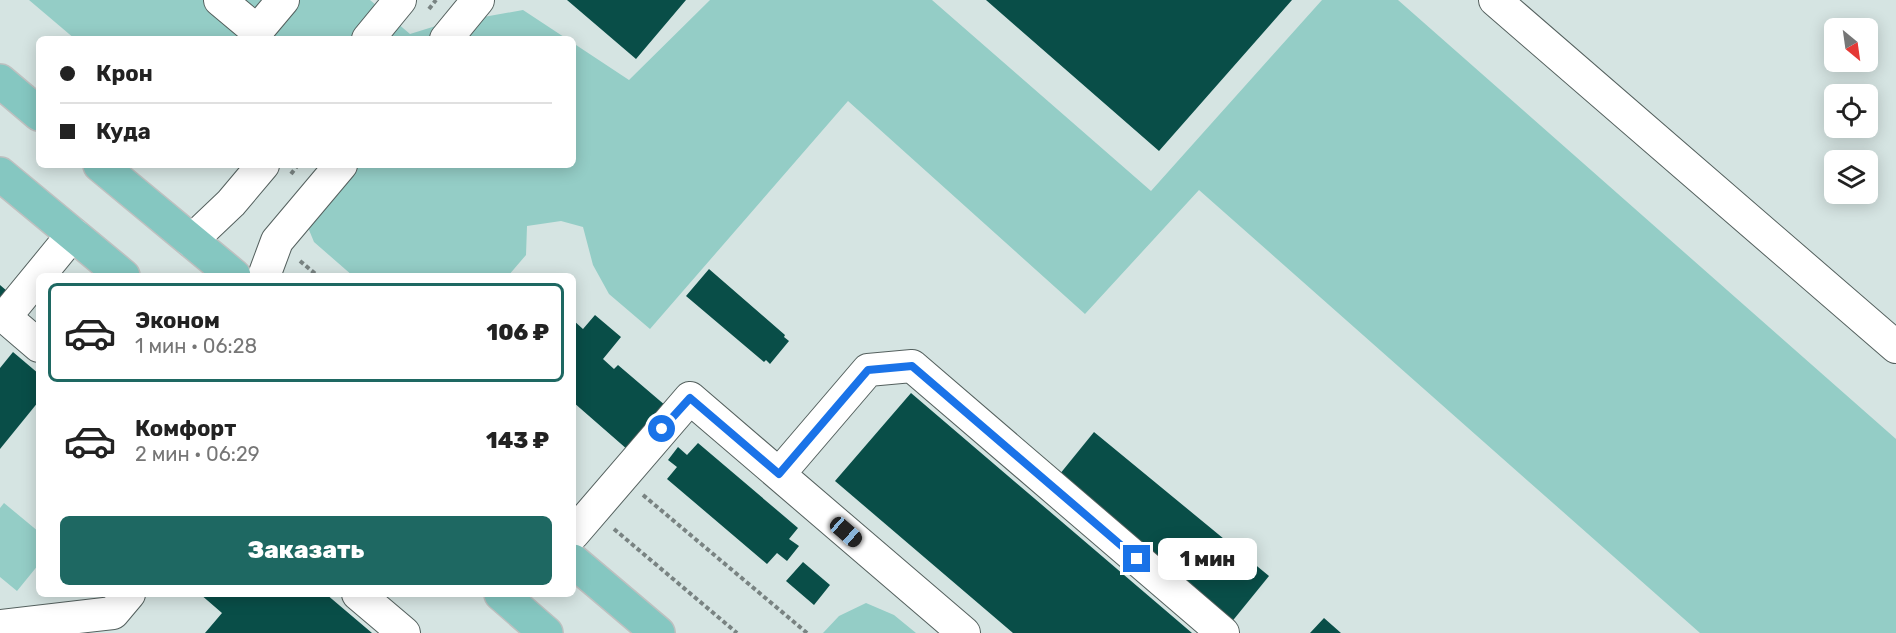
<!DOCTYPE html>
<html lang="ru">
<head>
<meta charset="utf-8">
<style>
  body { margin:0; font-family:Rubik,sans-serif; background:#f2f2f2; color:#222; height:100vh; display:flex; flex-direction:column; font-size:22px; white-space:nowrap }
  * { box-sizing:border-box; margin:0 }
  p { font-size:20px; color:#767676 }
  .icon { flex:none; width:33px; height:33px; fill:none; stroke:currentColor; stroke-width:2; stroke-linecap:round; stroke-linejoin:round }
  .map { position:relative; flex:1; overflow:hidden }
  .side { position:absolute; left:36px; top:273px; width:540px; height:324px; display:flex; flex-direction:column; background:#fff; border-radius:9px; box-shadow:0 3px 15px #0003 }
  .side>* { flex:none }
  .hud { position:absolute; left:36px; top:36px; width:540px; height:132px; border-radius:9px; box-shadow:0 3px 15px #0003; display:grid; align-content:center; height:132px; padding:0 24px; background:#fff }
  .needle { width:39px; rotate:151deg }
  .controls { position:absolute; left:1824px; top:18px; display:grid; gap:12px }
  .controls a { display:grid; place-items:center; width:54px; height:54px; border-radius:9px; background:#fff; box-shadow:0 3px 15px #0003; font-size:30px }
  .end { position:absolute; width:27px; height:27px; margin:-14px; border:8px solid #1a73e8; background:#fff; box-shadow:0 0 0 3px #fff }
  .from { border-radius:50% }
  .bubble { position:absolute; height:42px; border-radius:9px; background:#fff; box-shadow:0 3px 15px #0003; font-size:20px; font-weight:800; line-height:42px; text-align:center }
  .car { position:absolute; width:18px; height:36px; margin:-18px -9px; border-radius:8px; box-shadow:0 0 4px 2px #0007; background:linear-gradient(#222 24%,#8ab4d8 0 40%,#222 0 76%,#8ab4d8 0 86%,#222 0) }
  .hud b { display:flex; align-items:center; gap:21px; height:57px; font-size:22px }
  .hud b+b { border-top:2px solid #e0e0e0 }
  .hud i { width:15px; height:15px; background:#222 }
  ul { padding:10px 0 0; list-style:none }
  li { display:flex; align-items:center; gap:18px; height:99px; margin:0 12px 9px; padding:0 12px; border:3px solid transparent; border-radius:9px }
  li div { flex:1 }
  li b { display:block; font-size:22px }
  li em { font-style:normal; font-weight:800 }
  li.on { border-color:#1e6862 }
  li>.icon { width:54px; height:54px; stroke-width:1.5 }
  .button { display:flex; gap:12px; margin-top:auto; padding:12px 24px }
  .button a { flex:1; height:69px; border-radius:9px; background:#1e6862; color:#fff; font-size:24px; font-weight:800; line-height:69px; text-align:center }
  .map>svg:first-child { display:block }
</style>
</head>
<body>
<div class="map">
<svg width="1896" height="633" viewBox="0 0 1896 633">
  <rect width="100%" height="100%" fill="#d5e4e2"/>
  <path fill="#94cdc6" d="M29,0H370L410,34L439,25L523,10L567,39H75Z
    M710,0H932L1151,191L1322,0H1398L1896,439V633H1700L1199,190L1085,314L848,101L650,329L609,294L593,265L583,227L561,221L527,226L526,255L508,276H353L314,242L302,213L322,165H573V43L629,80Z
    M4,503L39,532V564L17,591L0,577V508Z
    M866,603L894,615L916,633H823L839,616Z"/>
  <path fill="#094e48" d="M567,0H686L636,59Z
    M986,0H1292L1159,151Z
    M709,269L785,335L784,337L789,341L770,364L766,360L764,362L686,296Z
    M0,285L7,291L0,300Z
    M595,315L621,337L603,359L614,369L618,365L666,406L628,450L573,402V320L583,329Z
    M13,352L39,374V401L0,449V368Z
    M911,393L1192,633H1013L835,481Z
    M1094,432L1269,576L1230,624L1055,480Z
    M698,443L798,528L789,539L799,546L787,561L777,553L767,564L667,479L677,467L668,460L678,447L687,455Z
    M803,562L830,585L814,605L786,581Z
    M200,594H326L372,633H205L222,613Z
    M1324,618L1341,633H1310Z"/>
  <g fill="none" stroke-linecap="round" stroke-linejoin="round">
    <defs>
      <path id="minor" d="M220,0L257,31L283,0
        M1495,0L1896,347
        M368,39L400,0
        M446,39L478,0
        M191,241L231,203L263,165
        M264,276L277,241L341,165
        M39,346L5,317L73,234
        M779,474L868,370L912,366L1223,633
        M573,534L690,398L964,633
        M358,594L404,633
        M0,626L113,613L129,594"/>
      <path id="major" d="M0,81L39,114
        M100,165L234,276
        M0,174L123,276
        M573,561L658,633
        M501,594L546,633"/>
    </defs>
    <use href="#minor" stroke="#54605e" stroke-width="34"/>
    <use href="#major" stroke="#bec0c0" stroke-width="36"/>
    <path stroke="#798382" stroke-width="4" stroke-dasharray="4.5 3" stroke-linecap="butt" d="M429,9L436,0
      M291,174L298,165
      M300,261L318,276
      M643,495L807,633
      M614,529L737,633"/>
    <use href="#minor" stroke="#fff" stroke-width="32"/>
    <use href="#major" stroke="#85c7c1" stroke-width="33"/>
  </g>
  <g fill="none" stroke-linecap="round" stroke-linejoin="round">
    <path stroke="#1a73e8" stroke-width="8" d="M662,429L690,398L779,474L868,370L912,366L1137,559"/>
  </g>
</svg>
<div class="controls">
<a><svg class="needle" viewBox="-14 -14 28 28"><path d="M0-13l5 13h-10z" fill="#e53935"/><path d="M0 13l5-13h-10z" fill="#767676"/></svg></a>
<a><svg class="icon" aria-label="locate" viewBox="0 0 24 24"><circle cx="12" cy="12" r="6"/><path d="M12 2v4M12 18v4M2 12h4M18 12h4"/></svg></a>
<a><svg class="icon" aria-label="layers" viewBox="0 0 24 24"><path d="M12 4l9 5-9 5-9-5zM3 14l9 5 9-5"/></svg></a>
</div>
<i class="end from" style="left:662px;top:429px"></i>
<i class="end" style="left:1137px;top:559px"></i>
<div class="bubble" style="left:1158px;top:538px;width:99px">1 мин</div>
<i class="car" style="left:846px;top:532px;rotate:131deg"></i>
<div class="hud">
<b><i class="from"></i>Крон</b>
<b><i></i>Куда</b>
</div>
<section class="side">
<ul>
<li class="on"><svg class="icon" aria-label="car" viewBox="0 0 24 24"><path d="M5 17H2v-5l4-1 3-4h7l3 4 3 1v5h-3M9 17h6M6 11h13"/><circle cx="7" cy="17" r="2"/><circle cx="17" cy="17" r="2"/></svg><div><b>Эконом</b><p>1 мин · 06:28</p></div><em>106 ₽</em></li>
<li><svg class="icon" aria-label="car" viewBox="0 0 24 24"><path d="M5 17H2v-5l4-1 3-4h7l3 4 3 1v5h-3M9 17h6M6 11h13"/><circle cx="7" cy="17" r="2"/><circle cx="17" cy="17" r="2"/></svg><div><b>Комфорт</b><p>2 мин · 06:29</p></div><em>143 ₽</em></li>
</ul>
<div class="button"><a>Заказать</a></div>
</section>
</div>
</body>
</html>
